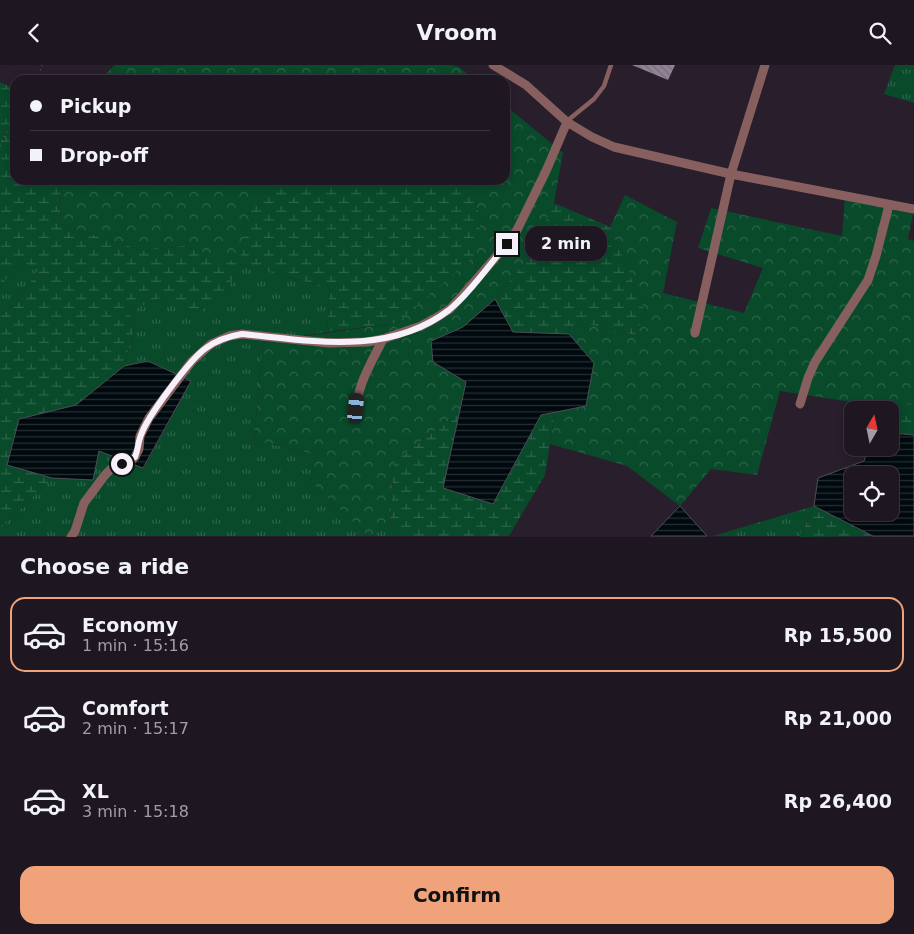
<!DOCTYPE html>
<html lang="en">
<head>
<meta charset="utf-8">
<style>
  body { margin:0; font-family:"DejaVu Sans",sans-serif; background:#2b232e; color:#f1f3f6; height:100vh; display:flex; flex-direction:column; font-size:19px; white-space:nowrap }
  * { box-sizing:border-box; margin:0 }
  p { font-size:16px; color:#a19fa5 }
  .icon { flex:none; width:28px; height:28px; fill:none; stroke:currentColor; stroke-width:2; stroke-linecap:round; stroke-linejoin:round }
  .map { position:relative; height:472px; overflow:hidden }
  .side { display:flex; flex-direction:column; background:#1e1621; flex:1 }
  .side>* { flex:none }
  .top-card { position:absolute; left:10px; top:10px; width:500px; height:110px; border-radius:15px; box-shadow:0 2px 8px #0003,0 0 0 1px #3c353f; display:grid; align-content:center; height:110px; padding:0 20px; background:#1e1621 }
  .needle { width:32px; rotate:9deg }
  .controls { position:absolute; left:844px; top:336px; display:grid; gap:10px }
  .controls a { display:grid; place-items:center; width:55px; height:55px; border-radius:10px; background:#1e1621; box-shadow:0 2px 8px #0003,0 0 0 1px #3c353f; font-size:25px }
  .end { position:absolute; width:22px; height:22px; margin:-11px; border:6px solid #f6f0fa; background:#111; box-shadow:0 0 0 2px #111 }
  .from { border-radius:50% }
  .bubble { position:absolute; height:35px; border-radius:15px; background:#1e1621; box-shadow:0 2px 8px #0003,0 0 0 1px #3c353f; font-size:16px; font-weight:800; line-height:35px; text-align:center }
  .car { position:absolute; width:15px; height:30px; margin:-15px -8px; border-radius:6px; box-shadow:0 0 4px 1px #0007; background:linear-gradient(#222 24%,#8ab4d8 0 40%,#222 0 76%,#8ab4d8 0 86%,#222 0) }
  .top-card b { display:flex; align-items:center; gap:18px; height:48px; font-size:19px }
  .top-card b+b { border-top:1px solid #3c353f }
  .top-card i { width:12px; height:12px; background:#f1f3f6 }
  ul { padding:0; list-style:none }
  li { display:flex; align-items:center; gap:15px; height:75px; margin:0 10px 8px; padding:0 10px; border:2px solid transparent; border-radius:15px }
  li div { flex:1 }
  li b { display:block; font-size:19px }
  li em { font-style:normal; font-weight:800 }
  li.selected { border-color:#f0a27a }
  li>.icon { width:45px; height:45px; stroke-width:1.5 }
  h2 { padding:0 20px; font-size:22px; line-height:60px }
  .button { display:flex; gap:10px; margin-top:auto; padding:10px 20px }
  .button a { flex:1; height:58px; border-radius:15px; background:#f0a27a; color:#111; font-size:20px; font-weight:800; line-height:58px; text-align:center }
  header { display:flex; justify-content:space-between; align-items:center; height:65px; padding:0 20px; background:#1e1621; font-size:22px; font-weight:800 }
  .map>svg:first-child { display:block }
</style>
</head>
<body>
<header><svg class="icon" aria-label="back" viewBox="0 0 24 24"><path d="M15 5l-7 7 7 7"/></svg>Vroom<svg class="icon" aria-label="search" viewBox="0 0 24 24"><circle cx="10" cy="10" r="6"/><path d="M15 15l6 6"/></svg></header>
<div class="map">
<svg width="914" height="472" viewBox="0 0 914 472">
  <defs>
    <pattern id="grass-tufts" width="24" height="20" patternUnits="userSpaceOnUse" patternTransform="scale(1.25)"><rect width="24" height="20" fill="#094a2b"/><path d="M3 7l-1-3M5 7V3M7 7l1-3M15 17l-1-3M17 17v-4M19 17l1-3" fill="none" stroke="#2d644b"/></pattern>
    <pattern id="forest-crowns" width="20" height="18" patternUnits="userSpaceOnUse" patternTransform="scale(1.25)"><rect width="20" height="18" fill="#094a2b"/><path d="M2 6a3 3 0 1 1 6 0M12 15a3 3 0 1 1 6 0" fill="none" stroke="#2d644b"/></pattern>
    <pattern id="wetland-marsh" width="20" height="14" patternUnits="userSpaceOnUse" patternTransform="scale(1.25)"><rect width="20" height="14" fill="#094a2b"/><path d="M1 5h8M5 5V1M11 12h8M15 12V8" fill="none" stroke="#2d644b"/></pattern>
    <pattern id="water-rules" width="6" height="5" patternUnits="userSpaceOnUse" patternTransform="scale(1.25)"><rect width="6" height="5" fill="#000a0e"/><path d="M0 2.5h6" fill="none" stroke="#262e32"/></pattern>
    <pattern id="building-back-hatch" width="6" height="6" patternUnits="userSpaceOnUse" patternTransform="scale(1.25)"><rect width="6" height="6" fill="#908395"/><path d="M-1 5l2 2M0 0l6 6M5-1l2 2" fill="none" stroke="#786e7b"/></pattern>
  </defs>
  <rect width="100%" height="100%" fill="#281e2c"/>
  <path fill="url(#grass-tufts)" d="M895,0H914V38L884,29Z
    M19,196L39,204L18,236L0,251V223Z
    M239,199L330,223L327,267L263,277L254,375L316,390L311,417L368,471H0V464L52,413L93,415L98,386L144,403L191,316L148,296L124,301L135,261L128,247L164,231L225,230Z
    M814,441L800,471H713Z
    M390,459L400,471H371Z"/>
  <path fill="url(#forest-crowns)" d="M115,0H452L459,2L475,15H99Z
    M505,40L563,88L554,138L530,191L495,234L463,262L431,276L433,297L466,317L459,348L394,396L390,459L371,471H368L311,417L316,390L254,375L263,277L397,258L481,156L469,115H505Z
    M61,115H286L252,136L239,199L183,181L144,186L60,159Z
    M625,130L677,157L663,228L744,248L763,203L698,183L711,143L842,171L845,132L914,144L908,174L914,176V337L891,343L780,326L757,410L711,404L680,441L627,401L550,379L555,347L586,341L594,298L569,269L580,257L635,270L646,249L610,162Z"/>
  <path fill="url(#wetland-marsh)" d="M0,17L15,24V115H61L60,159L144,186L183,181L239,198L252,136L286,115H469L481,156L474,191L397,258L327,267L330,223L239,199L225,230L195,250L164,231L128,247L135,260L124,301L76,340L19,354L7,400L52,413L0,464V251L18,236L39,204L19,196L0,223Z
    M554,138L610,162L646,249L635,270L580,257L569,269L513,267L495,234L530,191Z
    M914,337V370L890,368L891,343Z
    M555,347L545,410L509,471H400L390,459L394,396L459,348L443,423L493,438L541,350Z
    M814,441L873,471L800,472Z"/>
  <path fill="url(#water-rules)" stroke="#4a4f55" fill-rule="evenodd" d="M495,234L513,267L569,269L594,298L586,341L541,350L493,439L443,423L466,317L433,297L431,276L463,262Z
    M148,296L191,316L143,403L99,386L93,415L52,413L7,400L19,354L76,340L124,301Z
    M890,368L914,370V471H873L814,441L818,413L864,396L869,383L890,382ZM852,410H890V448H852Z
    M680,441L707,471H651Z"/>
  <path fill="url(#building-back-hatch)" d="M632,0H675L668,15Z"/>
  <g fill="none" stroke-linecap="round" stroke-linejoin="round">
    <path stroke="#736a77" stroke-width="1" stroke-dasharray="1 4" stroke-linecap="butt" d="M37,15L42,0
      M0,81L6,68L15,59"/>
    <path stroke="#885f5f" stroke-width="4.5" d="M567,56L594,34L604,21L611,0"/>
    <path stroke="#885f5f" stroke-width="9" d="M493,0L526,20L567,57L592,72L614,82L731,109L914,144
      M695,268L731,109L765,0
      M800,339L808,313L815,297L868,215L876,191L889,140
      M357,352C354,324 371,299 383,274
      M71,472L75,466L84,438L105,410L113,402L132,395L135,392L139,384L140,371L149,353L192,296L211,279L229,271L242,269L329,278L367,277L383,274L421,261L434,254L450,244L462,231L507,179L517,165L546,106L567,57"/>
  </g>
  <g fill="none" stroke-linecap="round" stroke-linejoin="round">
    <path stroke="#f6f0fa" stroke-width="6" d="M122,399L135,392C138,385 138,377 141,370C147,352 190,294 206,283C217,275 230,271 242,269C312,276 389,291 449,245C470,228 489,200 507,179"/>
  </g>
</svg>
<div class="controls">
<a><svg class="needle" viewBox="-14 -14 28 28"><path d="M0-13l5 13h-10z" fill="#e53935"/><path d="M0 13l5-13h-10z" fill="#a19fa5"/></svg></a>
<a><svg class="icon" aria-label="locate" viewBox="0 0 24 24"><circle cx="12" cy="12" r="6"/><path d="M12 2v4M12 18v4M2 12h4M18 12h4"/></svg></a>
</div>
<i class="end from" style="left:122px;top:399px"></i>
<i class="end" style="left:507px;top:179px"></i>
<div class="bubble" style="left:525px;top:161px;width:82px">2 min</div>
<i class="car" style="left:356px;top:343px;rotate:6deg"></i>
<div class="top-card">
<b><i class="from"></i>Pickup</b>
<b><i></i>Drop-off</b>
</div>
</div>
<section class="side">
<h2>Choose a ride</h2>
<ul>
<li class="selected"><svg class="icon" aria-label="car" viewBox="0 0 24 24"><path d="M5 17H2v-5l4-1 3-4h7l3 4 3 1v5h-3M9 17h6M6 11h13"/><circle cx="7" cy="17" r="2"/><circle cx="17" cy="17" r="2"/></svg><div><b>Economy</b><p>1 min · 15:16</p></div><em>Rp 15,500</em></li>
<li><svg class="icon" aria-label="car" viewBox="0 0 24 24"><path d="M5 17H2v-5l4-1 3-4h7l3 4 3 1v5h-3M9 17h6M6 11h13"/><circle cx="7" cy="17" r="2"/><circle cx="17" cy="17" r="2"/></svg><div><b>Comfort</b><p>2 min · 15:17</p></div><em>Rp 21,000</em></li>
<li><svg class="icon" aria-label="car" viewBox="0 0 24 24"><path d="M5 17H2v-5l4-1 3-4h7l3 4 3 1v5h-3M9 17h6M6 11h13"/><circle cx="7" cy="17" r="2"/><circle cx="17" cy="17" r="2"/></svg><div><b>XL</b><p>3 min · 15:18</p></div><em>Rp 26,400</em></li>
</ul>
<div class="button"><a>Confirm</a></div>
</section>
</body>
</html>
